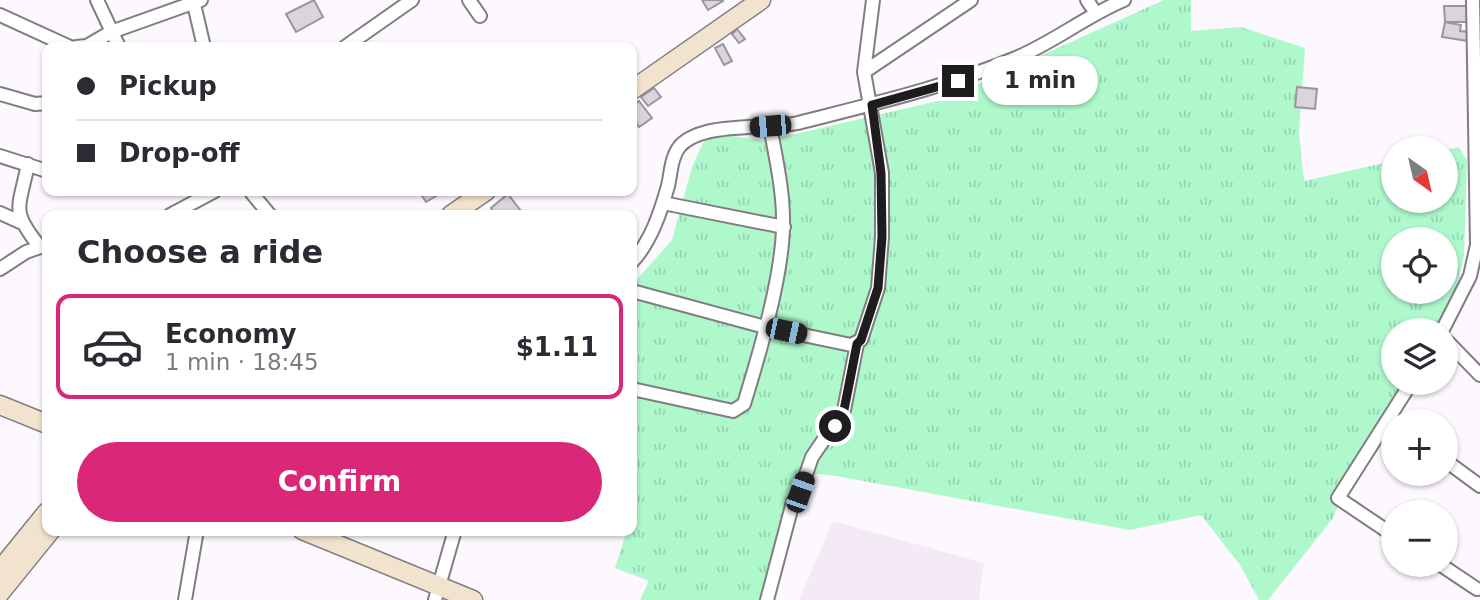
<!DOCTYPE html>
<html lang="en">
<head>
<meta charset="utf-8">
<style>
  body { margin:0; font-family:"DejaVu Sans",sans-serif; background:#f2f2f3; color:#2b2b33; height:100vh; display:flex; flex-direction:column; font-size:26px; white-space:nowrap }
  * { box-sizing:border-box; margin:0 }
  p { font-size:23px; color:#7c7c81 }
  .icon { flex:none; width:38px; height:38px; fill:none; stroke:currentColor; stroke-width:2; stroke-linecap:round; stroke-linejoin:round }
  .map { position:relative; flex:1; overflow:hidden }
  .drawer { position:absolute; left:42px; top:210px; width:595px; height:326px; display:flex; flex-direction:column; background:#fff; border-radius:14px; box-shadow:0 2px 5px #0004 }
  .drawer>* { flex:none }
  .guide { position:absolute; left:42px; top:42px; width:595px; height:154px; border-radius:14px; box-shadow:0 2px 5px #0004; display:grid; align-content:center; height:154px; padding:0 35px; background:#fff }
  .needle { width:46px; rotate:146deg }
  .buttons { position:absolute; left:1381px; top:136px; display:grid; gap:14px }
  .buttons a { display:grid; place-items:center; width:77px; height:77px; border-radius:50%; background:#fff; box-shadow:0 2px 5px #0004; font-size:35px }
  .end { position:absolute; width:32px; height:32px; margin:-16px; border:9px solid #1e1c1e; background:#fff; box-shadow:0 0 0 4px #fff }
  .from { border-radius:50% }
  .bubble { position:absolute; height:49px; border-radius:24px; background:#fff; box-shadow:0 2px 5px #0004; font-size:23px; font-weight:800; line-height:49px; text-align:center }
  .car { position:absolute; width:21px; height:42px; margin:-21px -10px; border-radius:9px; box-shadow:0 0 5px 2px #0007; background:linear-gradient(#222 24%,#8ab4d8 0 40%,#222 0 76%,#8ab4d8 0 86%,#222 0) }
  .guide b { display:flex; align-items:center; gap:24px; height:66px; font-size:26px }
  .guide b+b { border-top:2px solid #e1e1e2 }
  .guide i { width:18px; height:18px; background:#2b2b33 }
  ul { padding:0; list-style:none }
  li { display:flex; align-items:center; gap:21px; height:105px; margin:0 14px 10px; padding:0 21px; border:4px solid transparent; border-radius:14px }
  li div { flex:1 }
  li b { display:block; font-size:26px }
  li em { font-style:normal; font-weight:800 }
  li.current { border-color:#db2777 }
  li>.icon { width:63px; height:63px; stroke-width:1.5 }
  h2 { padding:0 35px; font-size:32px; line-height:84px }
  .button { display:flex; gap:14px; margin-top:auto; padding:14px 35px }
  .button a { flex:1; height:80px; border-radius:42px; background:#db2777; color:#fff; font-size:28px; font-weight:800; line-height:80px; text-align:center }
  .map>svg:first-child { display:block }
</style>
</head>
<body>
<div class="map">
<svg width="1480" height="600" viewBox="0 0 1480 600">
  <defs>
    <pattern id="grass-tufts" width="24" height="20" patternUnits="userSpaceOnUse" patternTransform="scale(1.75)"><rect width="24" height="20" fill="#aef8cc"/><path d="M3 7l-1-3M5 7V3M7 7l1-3M15 17l-1-3M17 17v-4M19 17l1-3" fill="none" stroke="#95d4af"/></pattern>
  </defs>
  <rect width="100%" height="100%" fill="#fcf8fe"/>
  <path fill="#f3eaf6" d="M833,521L984,563L979,600H799Z"/>
  <path fill="url(#grass-tufts)" fill-rule="evenodd" d="M1164,0H1191V31L1241,27L1305,48L1299,132L1304,181L1393,161V201H1446V150L1459,147L1467,161L1464,256L1450,315L1440,331H1393V383H1404L1363,446L1333,518L1268,600H1259L1240,565L1201,515L1130,530L836,476L799,472L760,600H640L649,581L615,568L627,530H632V285L672,240L692,167L708,132L765,141L942,100ZM1393,240H1446V292H1393Z"/>
  <path fill="#d9d5db" stroke="#9a969c" stroke-width="2" d="M314,0L323,17L296,32L286,14Z
    M702,0H722L723,1L708,10Z
    M1444,6H1467V22H1445Z
    M1445,22L1461,25L1460,31L1470,32L1468,41L1442,37Z
    M737,29L745,39L739,43L732,34Z
    M723,44L732,61L724,65L715,48Z
    M1297,87L1317,89L1315,109L1295,107Z
    M654,88L661,97L648,106L641,97Z
    M639,101L652,118L639,127L632,117V106Z
    M419,191H442L443,192L426,202Z
    M508,194L524,215H496L491,208Z"/>
  <g fill="none" stroke-linecap="round" stroke-linejoin="round">
    <defs>
      <path id="minor" d="M97,0L119,47
        M193,0L204,47
        M469,0L480,16
        M1087,0L1095,12
        M0,15L70,47
        M76,47L87,46L111,32L201,0
        M345,47L412,0
        M864,72L971,0
        M0,94L35,104L47,103
        M0,156L47,171
        M28,164C19,209 10,210 40,247
        M250,191L270,215
        M663,203L784,227
        M0,213L20,222
        M170,215L215,191
        M632,262C651,241 660,214 668,186C671,173 671,157 680,146C703,121 766,130 798,123C872,104 946,87 1016,58C1054,42 1086,16 1124,0
        M0,269L26,252L46,245
        M632,291L765,327L851,345L861,340L878,288L882,237V173L864,72L873,0
        M1442,331L1470,276L1477,245L1473,0
        M1446,340L1480,375
        M632,389L733,411L744,404C759,355 782,278 783,227C784,193 776,159 770,126
        M1446,461L1480,486
        M1393,535L1338,498L1411,383
        M1441,565L1477,589
        M185,600L197,530
        M435,600L455,530
        M767,600L793,502L800,492L812,457L844,410L857,344"/>
      <path id="secondary" d="M632,90L761,0
        M451,215L486,191
        M0,405L47,424
        M302,530L473,600
        M0,570L47,512
        M0,593L51,530"/>
    </defs>
    <use href="#minor" stroke="#817d83" stroke-width="16"/>
    <use href="#secondary" stroke="#817d83" stroke-width="21"/>
    <use href="#minor" stroke="#fff" stroke-width="12"/>
    <use href="#secondary" stroke="#f2e3ce" stroke-width="18"/>
  </g>
  <g fill="none" stroke-linecap="round" stroke-linejoin="round">
    <path stroke="#1e1c1e" stroke-width="9" d="M835,426L844,410L857,344L861,340L878,288L882,237L881,173L872,105L958,81"/>
  </g>
</svg>
<div class="buttons">
<a><svg class="needle" viewBox="-14 -14 28 28"><path d="M0-13l5 13h-10z" fill="#e53935"/><path d="M0 13l5-13h-10z" fill="#7c7c81"/></svg></a>
<a><svg class="icon" aria-label="locate" viewBox="0 0 24 24"><circle cx="12" cy="12" r="6"/><path d="M12 2v4M12 18v4M2 12h4M18 12h4"/></svg></a>
<a><svg class="icon" aria-label="layers" viewBox="0 0 24 24"><path d="M12 4l9 5-9 5-9-5zM3 14l9 5 9-5"/></svg></a>
<a>+</a>
<a>−</a>
</div>
<i class="end from" style="left:835px;top:426px"></i>
<i class="end" style="left:958px;top:81px"></i>
<div class="bubble" style="left:982px;top:56px;width:116px">1 min</div>
<i class="car" style="left:770px;top:126px;rotate:265deg"></i>
<i class="car" style="left:786px;top:331px;rotate:102deg"></i>
<i class="car" style="left:800px;top:492px;rotate:19deg"></i>
<div class="guide">
<b><i class="from"></i>Pickup</b>
<b><i></i>Drop-off</b>
</div>
<section class="drawer">
<h2>Choose a ride</h2>
<ul>
<li class="current"><svg class="icon" aria-label="car" viewBox="0 0 24 24"><path d="M5 17H2v-5l4-1 3-4h7l3 4 3 1v5h-3M9 17h6M6 11h13"/><circle cx="7" cy="17" r="2"/><circle cx="17" cy="17" r="2"/></svg><div><b>Economy</b><p>1 min · 18:45</p></div><em>$1.11</em></li>
</ul>
<div class="button"><a>Confirm</a></div>
</section>
</div>
</body>
</html>
